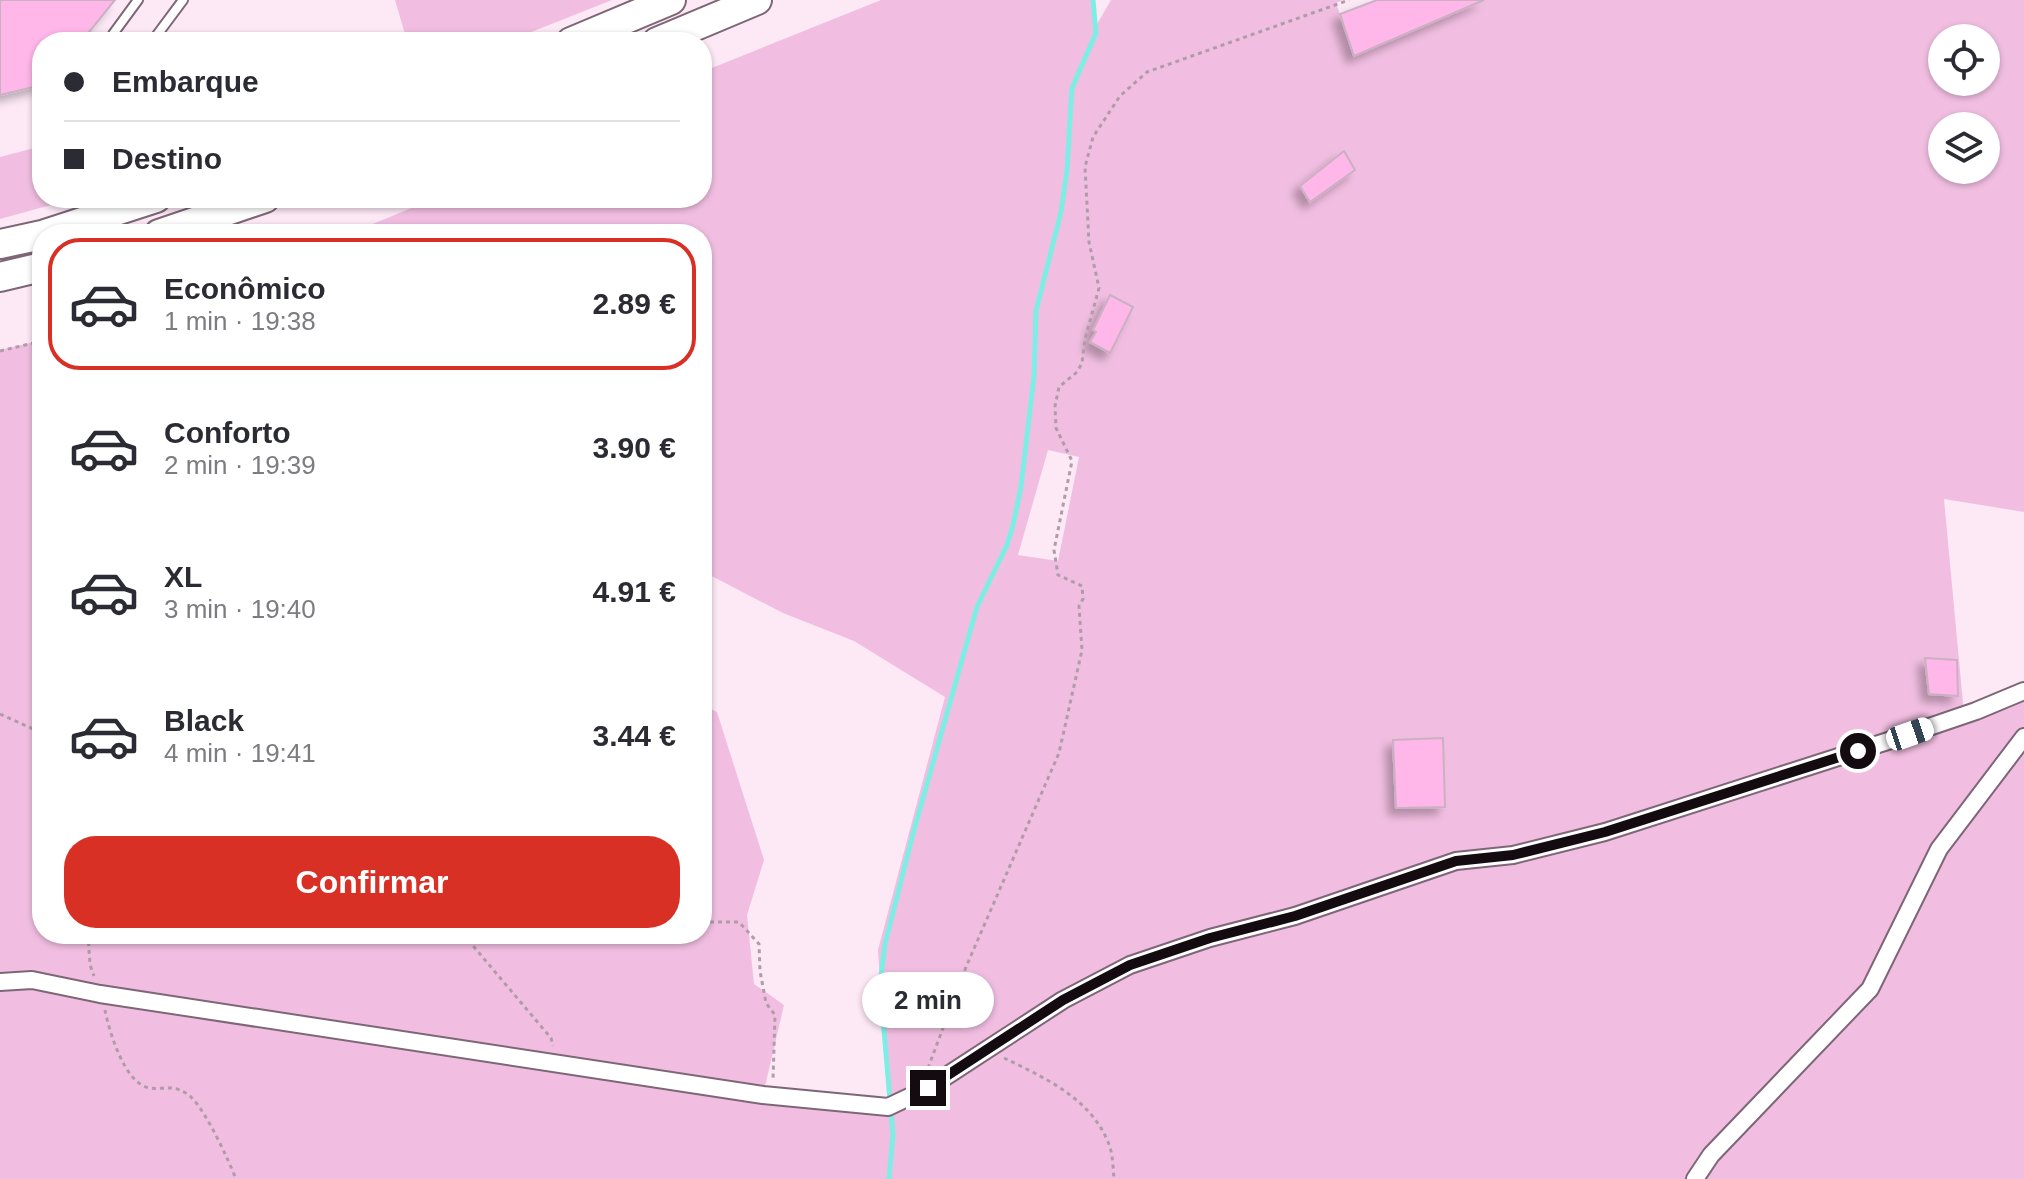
<!DOCTYPE html>
<html lang="pt">
<head>
<meta charset="utf-8">
<style>
  body { margin:0; font-family:Helvetica,sans-serif; background:#f7f7f7; color:#2b2b33; height:100vh; display:flex; flex-direction:column; font-size:30px; white-space:nowrap }
  * { box-sizing:border-box; margin:0 }
  p { font-size:26px; color:#7c7c81 }
  .icon { flex:none; width:44px; height:44px; fill:none; stroke:currentColor; stroke-width:2; stroke-linecap:round; stroke-linejoin:round }
  .map { position:relative; flex:1; overflow:hidden }
  .side { position:absolute; left:32px; top:224px; width:680px; height:720px; display:flex; flex-direction:column; background:#fff; border-radius:32px; box-shadow:0 2px 6px #0004 }
  .side>* { flex:none }
  .guide { position:absolute; left:32px; top:32px; width:680px; height:176px; border-radius:32px; box-shadow:0 2px 6px #0004; display:grid; align-content:center; height:176px; padding:0 32px; background:#fff }
  .controls { position:absolute; left:1928px; top:24px; display:grid; gap:16px }
  .controls a { display:grid; place-items:center; width:72px; height:72px; border-radius:50%; background:#fff; box-shadow:0 2px 6px #0004; font-size:40px }
  .end { position:absolute; width:36px; height:36px; margin:-18px; border:10px solid #140b11; background:#fff; box-shadow:0 0 0 4px #fff }
  .from { border-radius:50% }
  .bubble { position:absolute; height:56px; border-radius:28px; background:#fff; box-shadow:0 2px 6px #0004; font-size:26px; font-weight:700; line-height:56px; text-align:center }
  .car { position:absolute; width:24px; height:48px; margin:-24px -12px; border-radius:10px; box-shadow:0 0 6px 2px #0007; background:linear-gradient(#fff 24%,#345 0 40%,#fff 0 76%,#345 0 86%,#fff 0) }
  .guide b { display:flex; align-items:center; gap:28px; height:76px; font-size:30px }
  .guide b+b { border-top:2px solid #e1e1e2 }
  .guide i { width:20px; height:20px; background:#2b2b33 }
  ul { padding:14px 0 0; list-style:none }
  li { display:flex; align-items:center; gap:24px; height:132px; margin:0 16px 12px; padding:0 16px; border:4px solid transparent; border-radius:32px }
  li div { flex:1 }
  li b { display:block; font-size:30px }
  li em { font-style:normal; font-weight:700 }
  li.on { border-color:#d93025 }
  li>.icon { width:72px; height:72px; stroke-width:1.5 }
  .action { display:flex; gap:16px; margin-top:auto; padding:16px 32px }
  .action a { flex:1; height:92px; border-radius:32px; background:#d93025; color:#fff; font-size:32px; font-weight:700; line-height:92px; text-align:center }
  .map>svg:first-child { display:block }
</style>
</head>
<body>
<div class="map">
<svg width="2024" height="1179" viewBox="0 0 2024 1179">
  <defs>
    <filter id="shadow"><feDropShadow dx="-7" dy="7" stdDeviation="4" flood-color="#0004"/></filter>
  </defs>
  <rect width="100%" height="100%" fill="#fde8f6"/>
  <path fill="#f1bee1" fill-rule="evenodd" d="M395,0H612L506,42H382L405,34Z
    M881,0H1093L1096,26L1111,0H1342L1336,3L1354,56L1484,0H2024V512L1944,499L1964,714L2024,691V1179H0V350L42,340V934H702V705L717,712L764,860L747,915L754,984L784,1005L763,1095L888,1106L878,950L945,697L854,641L783,613L702,571V234H348L436,198H702V72ZM1942,38H1986V82H1942ZM1942,126H1986V170H1942ZM1048,450L1079,457L1058,561L1018,555Z
    M42,146V198H76L0,219V157Z"/>
  <g fill="none" stroke-linecap="round" stroke-linejoin="round">
    <path stroke="#7eeee5" stroke-width="5" d="M889,1179L893,1135L880,984L885,944L914,830L977,607L1007,545L1013,525L1021,487L1034,376L1036,311L1061,212L1067,170L1072,88L1096,33L1093,0"/>
  </g>
  <path fill="#ffb7e9" stroke="#cab1c2" stroke-width="2" filter="url(#shadow)" d="M0,0H115L81,42H42V85L0,95Z
    M1377,0H1484L1354,56L1340,14Z
    M1344,151L1355,170L1310,202L1300,186Z
    M1110,295L1133,307L1110,353L1090,342L1096,332L1093,330Z
    M1925,658L1957,660L1958,696L1929,694Z
    M1443,738L1445,807L1396,808L1393,740Z"/>
  <g fill="none" stroke-linecap="round" stroke-linejoin="round">
    <defs>
      <path id="service" d="M113,34L138,0
        M154,39L183,0"/>
      <path id="minor" d="M0,982L32,980L100,994L763,1095L888,1107L928,1088L1063,1000L1130,965L1210,938L1295,916L1456,861L1513,855L1605,832L1888,741L1976,711L2024,691
        M1695,1179L1711,1155L1870,989L1939,849L2024,737"/>
      <path id="motorway" d="M571,42L671,0
        M657,42L757,0
        M45,234L156,198
        M159,234L265,198
        M0,244L42,235
        M0,277L42,267"/>
    </defs>
    <use href="#service" stroke="#7d6776" stroke-width="12"/>
    <use href="#minor" stroke="#7d6776" stroke-width="20"/>
    <use href="#motorway" stroke="#7d6776" stroke-width="32"/>
    <path stroke="#ae9da8" stroke-width="3" stroke-dasharray="4 4" stroke-linecap="butt" d="M0,351L42,341
      M0,714L42,733
      M702,922H739L759,944L760,971L766,1003L775,1015L773,1080
      M88,934L90,965L94,976
      M463,934L551,1038L553,1046
      M105,1010C109,1031 125,1085 150,1088C168,1090 174,1083 191,1097C206,1111 228,1159 236,1179
      M1004,1058C1045,1078 1090,1098 1108,1142C1113,1153 1113,1167 1114,1179
      M928,1068L966,967L1059,753L1082,650L1079,606L1083,599L1082,586L1058,575L1054,550L1072,461L1056,428L1055,406L1059,387L1077,372L1082,363L1085,339L1099,288L1089,242L1085,167L1093,137L1120,96L1147,72L1349,0"/>
    <use href="#service" stroke="#fff" stroke-width="8"/>
    <use href="#minor" stroke="#fff" stroke-width="16"/>
    <use href="#motorway" stroke="#fff" stroke-width="28"/>
  </g>
  <g fill="none" stroke-linecap="round" stroke-linejoin="round">
    <path stroke="#140b11" stroke-width="10" d="M928,1088L1063,1000L1130,965L1210,938L1295,916L1456,861L1513,855L1605,832L1858,751"/>
  </g>
</svg>
<div class="controls">
<a><svg class="icon" aria-label="locate" viewBox="0 0 24 24"><circle cx="12" cy="12" r="6"/><path d="M12 2v4M12 18v4M2 12h4M18 12h4"/></svg></a>
<a><svg class="icon" aria-label="layers" viewBox="0 0 24 24"><path d="M12 4l9 5-9 5-9-5zM3 14l9 5 9-5"/></svg></a>
</div>
<i class="end from" style="left:1858px;top:751px"></i>
<i class="end" style="left:928px;top:1088px"></i>
<div class="bubble" style="left:862px;top:972px;width:132px">2 min</div>
<i class="car" style="left:1910px;top:734px;rotate:71deg"></i>
<div class="guide">
<b><i class="from"></i>Embarque</b>
<b><i></i>Destino</b>
</div>
<section class="side">
<ul>
<li class="on"><svg class="icon" aria-label="car" viewBox="0 0 24 24"><path d="M5 17H2v-5l4-1 3-4h7l3 4 3 1v5h-3M9 17h6M6 11h13"/><circle cx="7" cy="17" r="2"/><circle cx="17" cy="17" r="2"/></svg><div><b>Econômico</b><p>1 min · 19:38</p></div><em>2.89 €</em></li>
<li><svg class="icon" aria-label="car" viewBox="0 0 24 24"><path d="M5 17H2v-5l4-1 3-4h7l3 4 3 1v5h-3M9 17h6M6 11h13"/><circle cx="7" cy="17" r="2"/><circle cx="17" cy="17" r="2"/></svg><div><b>Conforto</b><p>2 min · 19:39</p></div><em>3.90 €</em></li>
<li><svg class="icon" aria-label="car" viewBox="0 0 24 24"><path d="M5 17H2v-5l4-1 3-4h7l3 4 3 1v5h-3M9 17h6M6 11h13"/><circle cx="7" cy="17" r="2"/><circle cx="17" cy="17" r="2"/></svg><div><b>XL</b><p>3 min · 19:40</p></div><em>4.91 €</em></li>
<li><svg class="icon" aria-label="car" viewBox="0 0 24 24"><path d="M5 17H2v-5l4-1 3-4h7l3 4 3 1v5h-3M9 17h6M6 11h13"/><circle cx="7" cy="17" r="2"/><circle cx="17" cy="17" r="2"/></svg><div><b>Black</b><p>4 min · 19:41</p></div><em>3.44 €</em></li>
</ul>
<div class="action"><a>Confirmar</a></div>
</section>
</div>
</body>
</html>
